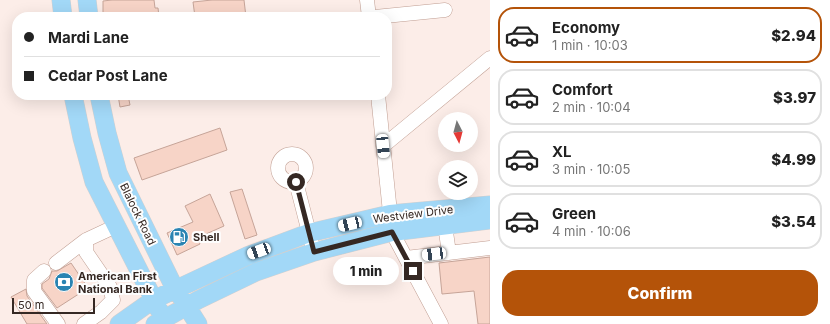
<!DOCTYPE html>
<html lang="en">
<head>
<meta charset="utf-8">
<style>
  body { margin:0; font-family:Inter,sans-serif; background:#f2f2f2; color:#222; height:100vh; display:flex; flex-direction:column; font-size:15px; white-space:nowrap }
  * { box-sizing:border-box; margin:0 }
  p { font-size:13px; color:#767676 }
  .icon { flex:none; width:22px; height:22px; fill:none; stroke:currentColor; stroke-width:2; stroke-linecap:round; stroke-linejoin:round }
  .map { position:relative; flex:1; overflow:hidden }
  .panel { display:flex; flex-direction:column; background:#fff; width:340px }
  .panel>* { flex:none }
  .hud { position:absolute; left:12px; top:12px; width:380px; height:88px; border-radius:16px; box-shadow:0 4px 16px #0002; display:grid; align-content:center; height:88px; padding:0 12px; background:#fff }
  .needle { width:26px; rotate:174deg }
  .buttons { position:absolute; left:438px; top:112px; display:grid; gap:8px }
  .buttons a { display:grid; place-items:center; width:40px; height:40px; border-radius:50%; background:#fff; box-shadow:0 4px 16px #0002; font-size:20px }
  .scale { position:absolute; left:12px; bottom:10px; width:83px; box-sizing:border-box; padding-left:4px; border:2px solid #352823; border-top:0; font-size:11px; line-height:14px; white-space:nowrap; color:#352823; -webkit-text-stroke:3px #fefefe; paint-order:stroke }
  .end { position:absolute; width:18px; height:18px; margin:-9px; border:5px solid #352823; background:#fff; box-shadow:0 0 0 2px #fff }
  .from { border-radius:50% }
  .bubble { position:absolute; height:28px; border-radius:14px; background:#fff; box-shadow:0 4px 16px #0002; font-size:13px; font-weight:800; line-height:28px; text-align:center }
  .car { position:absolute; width:12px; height:24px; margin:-12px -6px; border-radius:5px; box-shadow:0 0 3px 1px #0007; background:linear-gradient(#fff 24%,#345 0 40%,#fff 0 76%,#345 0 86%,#fff 0) }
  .hud b { display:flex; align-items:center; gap:14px; height:38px; font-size:15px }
  .hud b+b { border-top:1px solid #e0e0e0 }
  .hud i { width:10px; height:10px; background:#222 }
  ul { padding:7px 0 0; list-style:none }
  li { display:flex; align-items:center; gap:12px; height:56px; margin:0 8px 6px; padding:0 4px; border:2px solid #e0e0e0; border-radius:16px }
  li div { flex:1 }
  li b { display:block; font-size:15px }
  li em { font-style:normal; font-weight:800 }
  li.current { border-color:#b45309 }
  li>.icon { width:36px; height:36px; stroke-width:1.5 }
  .primary-button { display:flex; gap:8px; margin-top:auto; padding:8px 12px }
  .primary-button a { flex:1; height:46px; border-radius:16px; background:#b45309; color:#fff; font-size:16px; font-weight:800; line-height:46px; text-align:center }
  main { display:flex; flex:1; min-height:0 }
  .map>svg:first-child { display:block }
</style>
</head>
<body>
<main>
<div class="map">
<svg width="490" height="324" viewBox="0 0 490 324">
  <rect width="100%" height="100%" fill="#fcede8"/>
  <path fill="#f7d4c7" stroke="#c6a498" d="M112,0H154L155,8H158L159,17H103V1Z
    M212,0H244L246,17H195L193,2Z
    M118,95H128L130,105L120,107Z
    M220,128L227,150L142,180L134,158Z
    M242,189L257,235L245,239L230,192Z
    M210,194L224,226L197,238L200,244L177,255L167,233L193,222L185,206Z
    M490,257V324H478L474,291L442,294L439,263Z
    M71,263L88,288L57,308L42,288V284L49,279L52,271H57Z
    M26,289L27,296L47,324H27L11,297Z"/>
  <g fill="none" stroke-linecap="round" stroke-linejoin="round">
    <defs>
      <path id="minor" d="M367,0L369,17
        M375,17L445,10
        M378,95L392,232L441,324
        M383,146L490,58
        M278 168a14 14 0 1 1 28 0a14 14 0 1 1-28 0Z
        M296,182L314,252
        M445,225L449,253
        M406,258L490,248
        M56,263L86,240
        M44,271L34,280V291L58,324
        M84,324L101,312L113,300L110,287L86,252V240L116,226"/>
      <path id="major" d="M61,0L63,17
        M87,0L89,17
        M73,95L82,138L94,182L159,310
        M99,95L107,133L118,173L172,283L198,324
        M119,324L153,300L247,256L309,233L390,214L490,205
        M155,324L198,300L256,272L314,252L392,232L490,220"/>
    </defs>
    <use href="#minor" stroke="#c09e92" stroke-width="15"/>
    <use href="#major" stroke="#d3d0cf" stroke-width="19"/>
    <use href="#minor" stroke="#fff" stroke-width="14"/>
    <use href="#major" stroke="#a2d8f7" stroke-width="18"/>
  </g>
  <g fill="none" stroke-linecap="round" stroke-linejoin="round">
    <path stroke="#352823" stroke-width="5" d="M296,182L314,252L392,232L413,271"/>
  </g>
  <defs>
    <symbol id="fuel-disc" viewBox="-11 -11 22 22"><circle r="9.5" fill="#2a84b2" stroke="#fefefe"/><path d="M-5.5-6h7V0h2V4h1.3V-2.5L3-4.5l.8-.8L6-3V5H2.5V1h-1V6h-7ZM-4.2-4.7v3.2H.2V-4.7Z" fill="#fff"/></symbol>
    <symbol id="bank-disc" viewBox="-11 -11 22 22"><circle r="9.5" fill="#2a84b2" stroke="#fefefe"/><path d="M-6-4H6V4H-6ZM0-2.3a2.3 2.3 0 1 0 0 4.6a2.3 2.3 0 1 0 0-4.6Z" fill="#fff"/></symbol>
  </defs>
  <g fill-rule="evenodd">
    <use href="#fuel-disc" x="168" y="226" width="22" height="22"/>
    <use href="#bank-disc" x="53" y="271" width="22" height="22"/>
  </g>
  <g text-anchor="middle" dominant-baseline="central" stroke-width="4" stroke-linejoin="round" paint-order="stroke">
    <g font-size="11" fill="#352823" stroke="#fefefe">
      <text transform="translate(138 214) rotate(64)">Blalock Road</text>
      <text transform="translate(413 214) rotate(-7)">Westview Drive</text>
    </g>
    <g font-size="11" font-weight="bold" fill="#352823" stroke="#fefefe" text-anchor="start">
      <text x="193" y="237">Shell</text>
      <text x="78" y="276">American First<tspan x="78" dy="13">National Bank</tspan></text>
    </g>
  </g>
</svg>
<div class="buttons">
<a><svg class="needle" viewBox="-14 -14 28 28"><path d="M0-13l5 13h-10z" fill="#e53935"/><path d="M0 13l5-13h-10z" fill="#767676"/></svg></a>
<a><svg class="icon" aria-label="layers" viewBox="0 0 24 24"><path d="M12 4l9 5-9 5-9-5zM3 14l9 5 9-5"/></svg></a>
</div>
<div class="scale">50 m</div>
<i class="end from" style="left:296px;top:182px"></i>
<i class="end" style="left:413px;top:271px"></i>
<div class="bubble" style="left:333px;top:257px;width:66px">1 min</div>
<i class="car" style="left:383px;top:146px;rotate:174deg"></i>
<i class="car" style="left:350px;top:224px;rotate:257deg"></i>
<i class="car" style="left:259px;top:251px;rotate:250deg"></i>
<i class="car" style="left:434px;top:254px;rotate:263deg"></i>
<div class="hud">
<b><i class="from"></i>Mardi Lane</b>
<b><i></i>Cedar Post Lane</b>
</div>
</div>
<section class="panel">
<ul>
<li class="current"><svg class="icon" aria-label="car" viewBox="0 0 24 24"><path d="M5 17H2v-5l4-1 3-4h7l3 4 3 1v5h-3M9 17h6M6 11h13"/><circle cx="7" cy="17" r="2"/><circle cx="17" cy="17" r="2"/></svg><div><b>Economy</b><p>1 min · 10:03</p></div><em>$2.94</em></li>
<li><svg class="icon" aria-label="car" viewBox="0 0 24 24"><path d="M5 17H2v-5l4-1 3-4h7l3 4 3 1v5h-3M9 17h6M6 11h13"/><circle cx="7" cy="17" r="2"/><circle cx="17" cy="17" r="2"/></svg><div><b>Comfort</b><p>2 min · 10:04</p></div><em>$3.97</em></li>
<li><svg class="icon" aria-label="car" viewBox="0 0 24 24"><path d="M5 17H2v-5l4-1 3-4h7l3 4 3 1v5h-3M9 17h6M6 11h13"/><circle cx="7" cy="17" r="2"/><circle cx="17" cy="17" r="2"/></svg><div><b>XL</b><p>3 min · 10:05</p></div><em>$4.99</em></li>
<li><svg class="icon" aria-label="car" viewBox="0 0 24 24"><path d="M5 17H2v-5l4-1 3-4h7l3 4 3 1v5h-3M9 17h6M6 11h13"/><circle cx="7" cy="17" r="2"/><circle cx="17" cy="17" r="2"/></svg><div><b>Green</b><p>4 min · 10:06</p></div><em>$3.54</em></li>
</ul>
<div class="primary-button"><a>Confirm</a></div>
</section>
</main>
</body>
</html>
